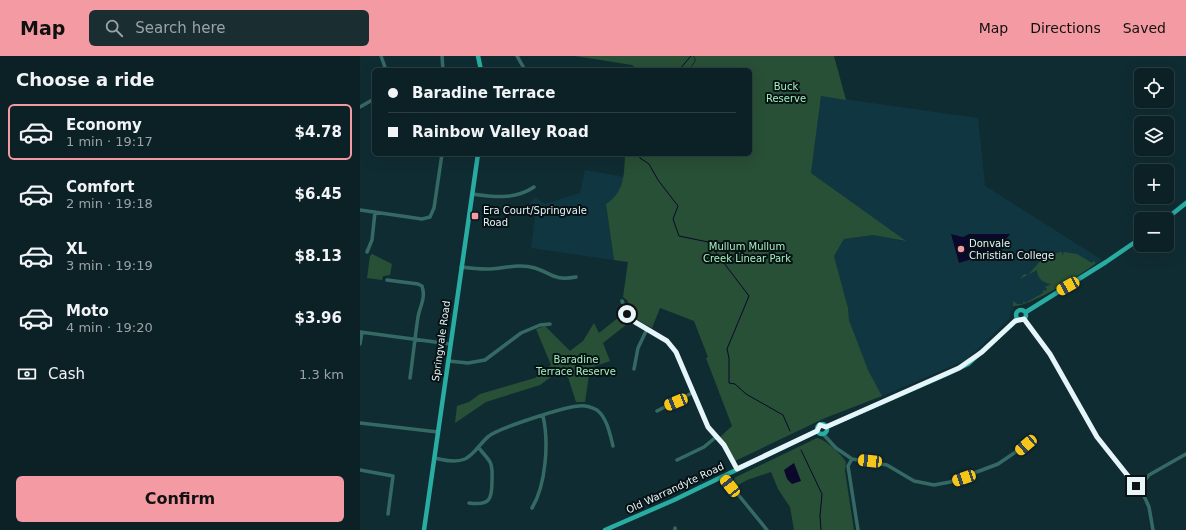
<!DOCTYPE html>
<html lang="en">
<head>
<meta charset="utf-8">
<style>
  body { margin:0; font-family:"DejaVu Sans",sans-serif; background:#1a2e32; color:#f1f3f6; height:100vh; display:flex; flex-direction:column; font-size:15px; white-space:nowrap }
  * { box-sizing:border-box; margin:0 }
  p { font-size:13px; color:#9aa3a7 }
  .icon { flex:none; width:22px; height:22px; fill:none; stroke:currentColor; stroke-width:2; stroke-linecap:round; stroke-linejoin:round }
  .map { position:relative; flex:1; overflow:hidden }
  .panel { display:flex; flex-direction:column; background:#0c2126; width:360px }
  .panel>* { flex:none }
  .top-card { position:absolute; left:12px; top:12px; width:380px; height:88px; border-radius:6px; box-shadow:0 4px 16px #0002,0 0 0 1px #2c3e43; display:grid; align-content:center; height:88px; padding:0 16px; background:#0c2126 }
  .tools { position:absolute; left:774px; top:12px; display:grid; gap:8px }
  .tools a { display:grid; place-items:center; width:40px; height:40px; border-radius:6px; background:#0c2126; box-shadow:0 4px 16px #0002,0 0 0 1px #2c3e43; font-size:20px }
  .end { position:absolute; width:18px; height:18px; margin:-9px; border:5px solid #e5f5f9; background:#111; box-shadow:0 0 0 2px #111 }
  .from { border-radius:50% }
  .car { position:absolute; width:12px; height:24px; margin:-12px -6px; border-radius:5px; box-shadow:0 0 3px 1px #0007; background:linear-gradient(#f5c518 24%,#345 0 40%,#f5c518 0 76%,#345 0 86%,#f5c518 0) }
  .top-card b { display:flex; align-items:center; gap:14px; height:38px; font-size:15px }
  .top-card b+b { border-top:1px solid #2c3e43 }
  .top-card i { width:10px; height:10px; background:#f1f3f6 }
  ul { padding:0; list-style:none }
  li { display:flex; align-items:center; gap:12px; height:56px; margin:0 8px 6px; padding:0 8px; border:2px solid transparent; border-radius:6px }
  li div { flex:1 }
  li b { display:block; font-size:15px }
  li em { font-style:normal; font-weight:600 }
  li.on { border-color:#f49aa2 }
  li>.icon { width:36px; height:36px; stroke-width:1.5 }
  h2 { padding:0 16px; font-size:18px; line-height:48px }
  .pay { display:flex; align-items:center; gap:10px; height:44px; padding:0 16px; font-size:15px }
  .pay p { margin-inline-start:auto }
  .action { display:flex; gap:8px; margin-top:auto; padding:8px 16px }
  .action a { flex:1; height:46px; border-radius:6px; background:#f49aa2; color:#111; font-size:16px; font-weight:600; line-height:46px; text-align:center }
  header { display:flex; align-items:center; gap:24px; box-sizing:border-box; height:56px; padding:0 20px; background:#f49aa2; color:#111 }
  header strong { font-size:19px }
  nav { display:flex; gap:22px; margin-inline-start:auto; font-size:14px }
  .search { width:280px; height:36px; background:#1a2e32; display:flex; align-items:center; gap:10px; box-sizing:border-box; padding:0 14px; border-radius:6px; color:#9aa3a7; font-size:15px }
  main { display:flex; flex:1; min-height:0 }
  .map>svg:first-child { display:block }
</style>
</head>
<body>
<header>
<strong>Map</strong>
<div class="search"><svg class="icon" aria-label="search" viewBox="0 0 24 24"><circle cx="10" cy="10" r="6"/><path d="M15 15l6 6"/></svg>Search here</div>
<nav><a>Map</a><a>Directions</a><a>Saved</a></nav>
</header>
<main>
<section class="panel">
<h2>Choose a ride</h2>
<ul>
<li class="on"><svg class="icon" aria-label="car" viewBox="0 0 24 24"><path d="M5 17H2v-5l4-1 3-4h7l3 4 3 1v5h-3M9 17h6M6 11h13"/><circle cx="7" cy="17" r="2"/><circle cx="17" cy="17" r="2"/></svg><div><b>Economy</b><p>1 min · 19:17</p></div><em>$4.78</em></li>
<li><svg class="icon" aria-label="car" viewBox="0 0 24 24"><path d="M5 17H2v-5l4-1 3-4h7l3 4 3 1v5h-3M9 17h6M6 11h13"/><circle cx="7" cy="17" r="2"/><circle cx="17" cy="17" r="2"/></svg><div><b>Comfort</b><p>2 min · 19:18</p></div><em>$6.45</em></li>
<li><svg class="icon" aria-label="car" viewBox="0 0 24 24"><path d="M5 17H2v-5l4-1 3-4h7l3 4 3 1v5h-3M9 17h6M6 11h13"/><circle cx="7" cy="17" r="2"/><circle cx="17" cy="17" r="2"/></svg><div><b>XL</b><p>3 min · 19:19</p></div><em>$8.13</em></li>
<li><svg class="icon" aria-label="car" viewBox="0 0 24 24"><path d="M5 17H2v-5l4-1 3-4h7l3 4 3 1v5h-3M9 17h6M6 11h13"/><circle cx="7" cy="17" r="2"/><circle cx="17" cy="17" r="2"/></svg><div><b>Moto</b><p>4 min · 19:20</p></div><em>$3.96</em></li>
</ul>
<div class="pay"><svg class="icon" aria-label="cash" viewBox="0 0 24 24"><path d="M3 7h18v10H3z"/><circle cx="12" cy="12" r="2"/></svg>Cash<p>1.3 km</p></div>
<div class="action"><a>Confirm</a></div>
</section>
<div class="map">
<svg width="826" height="474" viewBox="0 0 826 474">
  <rect width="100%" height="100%" fill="#102c33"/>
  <path fill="#103741" d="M461,40L618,62L625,130L742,204L705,227L664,248L656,249L650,257V262L606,304L522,340L508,314L489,264L488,252L474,200L484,183L513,179L544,185L451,117Z
    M225,114L264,121L257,142L246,148L254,204L171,192L176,153L170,147L175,141L185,148L220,137Z"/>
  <path fill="#285036" d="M215,0H333L335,4L329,14H278L272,9Z
    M334,0H474L486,44L461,40L451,117L546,185L513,179L484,183L474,200L488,252L489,264L508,314L522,340L465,362L375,405L359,382L372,370L346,302L348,301L334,265L300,252L292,272C278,264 270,262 268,245L263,241L268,206L254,204L246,148C265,136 264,118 265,98H390V14H330L336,4Z
    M700,196H702V200L704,196L717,198L732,207L733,205L736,207C723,218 667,252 653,250V245L657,248H663L664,245L665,247L683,237V234L686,235L687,233L685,231L691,228C683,227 677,222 677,214L660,223L664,218L668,219L683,202Z
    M12,198L32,208L30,219L23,220L22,224L7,222L10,200Z
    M264,257L271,265L243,287L250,305L230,312L225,346H216L208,321L195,318L180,329L126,346L95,367L97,350L109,346L120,338L175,322L191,309L176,273L185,270L210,295L223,285L234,267L239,277Z
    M457,382C466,384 482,399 486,406L485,415L494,474H434L430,451L418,433L411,416L387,424L375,431L374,422Z"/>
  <path fill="#0b082b" d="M591,178L603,181L609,178H650L637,195L599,207Z
    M434,407L441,425L432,428L427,423L424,414Z"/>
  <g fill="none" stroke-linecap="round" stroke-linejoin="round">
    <path stroke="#0b082b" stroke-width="1" d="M319,14L331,0
      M279,98L280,102L289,108L298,124L318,150L313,163L319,180L348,186L389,240L367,293L369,302V327L375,328L386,338L423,359L430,375
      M441,394L462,438L460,460L461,474"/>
    <path stroke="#356a64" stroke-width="3.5" d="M21,0L26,14
      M82,0L83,14
      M157,0L165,14
      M0,51L14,43
      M112,138C133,141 155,144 174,131
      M0,154L62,163L70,161L74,152L82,98
      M7,196L12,184L15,156
      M101,211C109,212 118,213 126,213C143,213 158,207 175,212C193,218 194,225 216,221
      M27,224L58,228L62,230C66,242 60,250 58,261C55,281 53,301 50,322
      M262,245L267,258L275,266L307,285L316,296L348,371L363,389L377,413
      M665,263L689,298L737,381L776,430L780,431L789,451L793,474
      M0,276L90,288
      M0,288L2,276
      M88,305L108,307L125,304L161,277L180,269L190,268
      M274,313L278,292L287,273
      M297,355L334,336
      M0,367L78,376
      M463,378L476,392L492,403L527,409L554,425L574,429L590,426L638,408L666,389
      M75,402C84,404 95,407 105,403C115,398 121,386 129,380C139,372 207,350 219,350C226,349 231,351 237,354C247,362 250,378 253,390
      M492,403L488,410L498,474
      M317,404L344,391L356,381
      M0,414L33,420L28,458
      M363,420L407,474
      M780,431L789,419L826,398
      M109,447C130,450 132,443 132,425C132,418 133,412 130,406C127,401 122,396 118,391
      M172,452C186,429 189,386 183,360
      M315,474V472"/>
    <path stroke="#29aca1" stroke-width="4.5" d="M118,0L121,14
      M806,163L826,147
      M656 259a5 5 0 1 1 10 0a5 5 0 1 1-10 0Z
      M666,256L746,206L781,182
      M457 373a5 5 0 1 1 10 0a5 5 0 1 1-10 0Z
      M466,371L587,318L608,308L658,263
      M64,474L118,98
      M245,474L314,444L457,375"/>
  </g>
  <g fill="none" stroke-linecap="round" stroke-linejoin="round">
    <path stroke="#e5f5f9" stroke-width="5" d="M267,258L275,266L307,285L316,296L348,371L364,389L377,413L457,375L460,369L466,371L599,312L622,296L655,265L664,263L690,298L737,381L776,430"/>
  </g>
  <g fill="#f49aa2" stroke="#071215" stroke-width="1.5">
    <rect x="111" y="156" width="8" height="8" rx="2"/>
    <circle cx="601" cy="193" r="4"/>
  </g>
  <g text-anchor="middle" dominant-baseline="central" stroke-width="4" stroke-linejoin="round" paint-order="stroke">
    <g font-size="10" fill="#a6efbe" stroke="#071215">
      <text x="426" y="30">Buck<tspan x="426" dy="12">Reserve</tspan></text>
      <text x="387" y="190">Mullum Mullum<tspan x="387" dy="12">Creek Linear Park</tspan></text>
      <text x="216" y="303">Baradine<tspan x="216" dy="12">Terrace Reserve</tspan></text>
    </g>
    <g font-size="10" fill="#e5f5f9" stroke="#071215" text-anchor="start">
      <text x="123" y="154">Era Court/Springvale<tspan x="123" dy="12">Road</tspan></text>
      <text x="609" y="187">Donvale<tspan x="609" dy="12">Christian College</tspan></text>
    </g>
    <g font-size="10" fill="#e5f5f9" stroke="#071215">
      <text transform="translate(81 285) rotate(-82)">Springvale Road</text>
      <text transform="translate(315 432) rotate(-25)">Old Warrandyte Road</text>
    </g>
  </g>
</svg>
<div class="tools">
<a><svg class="icon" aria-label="locate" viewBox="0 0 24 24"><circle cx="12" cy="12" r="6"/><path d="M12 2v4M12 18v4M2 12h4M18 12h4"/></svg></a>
<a><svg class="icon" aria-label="layers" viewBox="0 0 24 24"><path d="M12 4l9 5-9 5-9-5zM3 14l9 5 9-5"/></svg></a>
<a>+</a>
<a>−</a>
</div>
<i class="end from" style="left:267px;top:258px"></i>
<i class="end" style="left:776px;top:430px"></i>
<i class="car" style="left:708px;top:230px;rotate:241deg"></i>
<i class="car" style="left:316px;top:346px;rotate:248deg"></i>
<i class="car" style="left:666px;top:389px;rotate:229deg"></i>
<i class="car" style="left:510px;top:405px;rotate:276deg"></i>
<i class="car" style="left:604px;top:422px;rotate:251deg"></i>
<i class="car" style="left:370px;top:430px;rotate:322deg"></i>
<div class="top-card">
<b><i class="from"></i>Baradine Terrace</b>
<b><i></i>Rainbow Valley Road</b>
</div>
</div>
</main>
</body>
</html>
